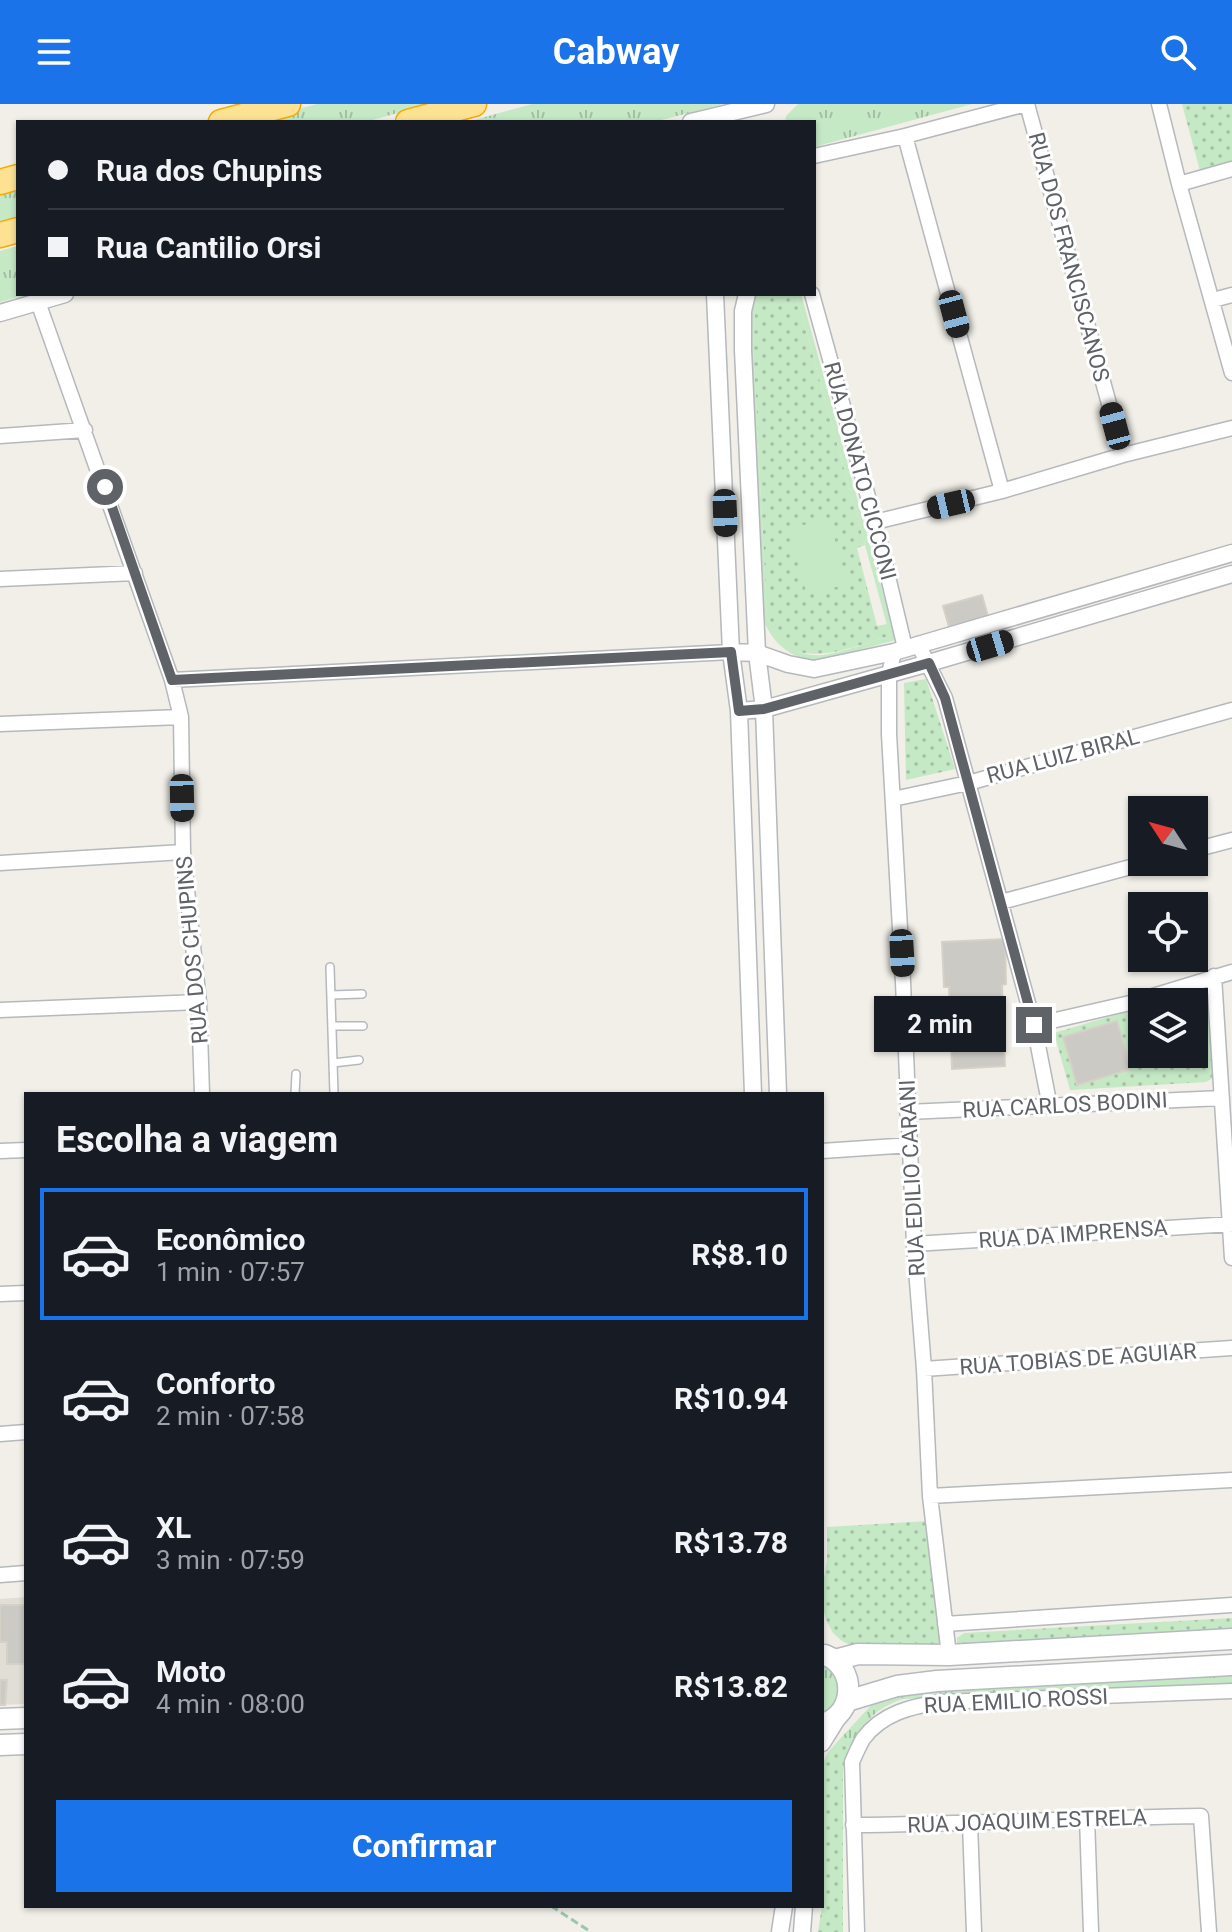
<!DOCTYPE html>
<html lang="pt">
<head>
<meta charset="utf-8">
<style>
  body { margin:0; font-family:Roboto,sans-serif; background:#20242c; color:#f1f3f6; height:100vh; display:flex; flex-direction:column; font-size:30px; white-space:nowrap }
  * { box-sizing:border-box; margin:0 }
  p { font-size:26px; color:#9ea1a6 }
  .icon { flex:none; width:44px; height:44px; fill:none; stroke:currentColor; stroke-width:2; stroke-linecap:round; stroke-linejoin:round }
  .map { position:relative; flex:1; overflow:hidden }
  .side { position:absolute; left:24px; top:988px; width:800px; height:816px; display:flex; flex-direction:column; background:#171b24; border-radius:0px; box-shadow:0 2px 6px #0004 }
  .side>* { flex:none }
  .banner { position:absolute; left:16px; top:16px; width:800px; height:176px; border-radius:0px; box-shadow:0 2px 6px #0004; display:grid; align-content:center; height:176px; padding:0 32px; background:#171b24 }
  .needle { width:52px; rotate:306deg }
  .fabs { position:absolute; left:1128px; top:692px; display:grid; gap:16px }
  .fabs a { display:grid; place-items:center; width:80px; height:80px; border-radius:0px; background:#171b24; box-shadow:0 2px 6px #0004; font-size:40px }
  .end { position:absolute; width:36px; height:36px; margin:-18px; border:10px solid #5f6368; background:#fff; box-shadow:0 0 0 4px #fff }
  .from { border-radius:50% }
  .bubble { position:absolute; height:56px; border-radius:0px; background:#171b24; box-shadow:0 2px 6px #0004; font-size:26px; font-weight:700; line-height:56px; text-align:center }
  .car { position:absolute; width:24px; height:48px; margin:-24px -12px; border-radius:10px; box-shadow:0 0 6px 2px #0007; background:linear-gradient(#222 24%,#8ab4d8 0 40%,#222 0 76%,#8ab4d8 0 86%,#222 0) }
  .banner b { display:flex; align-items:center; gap:28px; height:76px; font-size:30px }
  .banner b+b { border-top:2px solid #363941 }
  .banner i { width:20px; height:20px; background:#f1f3f6 }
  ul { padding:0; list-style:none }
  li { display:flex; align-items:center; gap:24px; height:132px; margin:0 16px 12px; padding:0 16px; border:4px solid transparent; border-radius:0px }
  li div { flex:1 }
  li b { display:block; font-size:30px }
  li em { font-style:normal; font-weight:700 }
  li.current { border-color:#1a73e8 }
  li>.icon { width:72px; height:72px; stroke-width:1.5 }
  h2 { padding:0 32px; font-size:36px; line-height:96px }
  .action { display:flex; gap:16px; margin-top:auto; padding:16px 32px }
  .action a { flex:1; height:92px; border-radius:0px; background:#1a73e8; color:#fff; font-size:32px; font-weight:700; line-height:92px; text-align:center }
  header { display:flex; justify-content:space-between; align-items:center; height:104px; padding:0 32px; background:#1a73e8; color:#fff; font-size:36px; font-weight:700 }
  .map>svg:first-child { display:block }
</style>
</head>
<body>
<header><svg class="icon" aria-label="menu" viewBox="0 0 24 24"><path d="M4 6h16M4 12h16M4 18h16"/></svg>Cabway<svg class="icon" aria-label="search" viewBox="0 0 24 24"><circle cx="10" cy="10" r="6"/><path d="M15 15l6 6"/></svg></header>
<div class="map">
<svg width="1232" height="1828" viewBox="0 0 1232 1828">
  <defs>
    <pattern id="grass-tufts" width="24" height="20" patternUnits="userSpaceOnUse" patternTransform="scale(2)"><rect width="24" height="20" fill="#c5e8c5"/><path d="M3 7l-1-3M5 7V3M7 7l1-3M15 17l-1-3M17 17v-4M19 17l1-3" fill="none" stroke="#a3c0a4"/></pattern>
    <pattern id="park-dots" width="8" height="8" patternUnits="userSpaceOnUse" patternTransform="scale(2)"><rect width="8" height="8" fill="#c5e8c5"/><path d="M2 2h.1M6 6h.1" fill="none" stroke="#a3c0a4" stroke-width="1.8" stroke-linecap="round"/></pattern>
  </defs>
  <rect width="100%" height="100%" fill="#f1efe8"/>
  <path fill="#e1ded6" d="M26,1493V1600L0,1601V1495Z"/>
  <path fill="url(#grass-tufts)" d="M317,0H431L365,18H251Z
    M532,0H723L654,18H467Z
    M798,0H972L814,43V18H785L786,12Z
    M18,82V113L0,117V87Z
    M18,142V190H28L0,198V147Z
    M822,1559C847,1578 845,1593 822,1613Z
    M1232,1568V1579L903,1595C871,1606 867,1618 849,1644L838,1637L876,1596L910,1584Z"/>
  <path fill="url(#park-dots)" d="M1182,0H1232V58L1200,67Z
    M759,190H796L865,441L857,444L877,522L887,520L890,532C848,544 784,574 767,511L753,240L755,206Z
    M926,575L955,665L906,676L904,579Z
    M1194,888L1204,891L1208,898L1213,974L1206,978L1070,986L1054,929L1142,903V950H1194V898H1160Z
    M928,1417L944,1545L856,1544L842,1537L833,1529L827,1518L823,1506L824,1474L827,1457V1423Z
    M1232,1514V1532L960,1543L957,1539V1534L964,1529Z
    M838,1637L849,1644L845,1655L843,1666V1828H818L822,1802V1662L828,1648Z"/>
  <path fill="#c5e8c5" d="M754,190H759L755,206L753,240L767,511C773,535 797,554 823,551C844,548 869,538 890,532L796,190H801L896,536C880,540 864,545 847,549C840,551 831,555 823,556C793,559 770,538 762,511L748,240L750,205Z
    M829,414L847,480L807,491L789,425Z"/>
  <path fill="#cccac5" stroke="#d6d1c6" stroke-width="2" d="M982,491L988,512L949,523L943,502Z
    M1005,835L1006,880L1002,881L1005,962L952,965L949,883H944L942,838Z
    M1200,910L1202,957L1159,959V950H1194V911Z
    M1117,917L1131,965L1077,981L1063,933Z
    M0,1501H26V1560H7V1538H0Z
    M0,1576H7L5,1601H0Z"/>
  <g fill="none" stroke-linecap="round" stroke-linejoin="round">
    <defs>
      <path id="service" d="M330,863L334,990
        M331,891L362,890
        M332,922H363
        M333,959L359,956
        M295,990L296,970"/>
      <path id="minor" d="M1027,0L1123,351
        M1159,0L1179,80L1232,269
        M905,32L1002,387
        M814,52L905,32L1026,0
        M1179,80L1232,65
        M812,190L875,418L905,544
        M1213,196L1232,191
        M38,198L172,576L181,613L183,748L199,898L202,990
        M0,332L85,326
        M875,418L1002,387L1123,351L1232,324
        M0,475L135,469
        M918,540L945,594L1034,921L1050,1003
        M894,548L889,570V630L903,878L914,1140L924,1265L930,1392L949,1551
        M172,576L731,548
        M0,620L181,613
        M893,695L968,679L1232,606
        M1194,746L1232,736
        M0,759L183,748
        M1001,798L1149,758
        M1214,872L1232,1154
        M0,906L199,898
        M1034,921L1130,899L1232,868
        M907,1008L1222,994
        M0,1047L26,1046
        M822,1047L911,1041
        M914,1140L1232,1120
        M0,1190L26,1189
        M924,1265L1232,1244
        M0,1330L26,1328
        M930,1392L1232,1376
        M0,1471L26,1469
        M945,1520L1232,1501
        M1087,1714L1091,1828
        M970,1720L974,1828
        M853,1721C969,1720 1085,1714 1201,1712L1209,1828
        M857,1828L852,1658C855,1651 859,1642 863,1635C882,1609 912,1602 942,1598L1232,1587"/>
      <path id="tertiary" d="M691,18L766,0
        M715,190L731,548L739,607L753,990
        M747,190L743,207V246L757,549L764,605L778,990
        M0,209L65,190
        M731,548L757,549L788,560L814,565L894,548L1232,449
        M739,607L764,605L929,559L1232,470
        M822,1639L840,1610
        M780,1828L784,1802
        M802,1828L804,1802"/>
      <path id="secondary" d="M835,1556L858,1550L949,1551L1232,1535
        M847,1597L897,1582L937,1577L1232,1561
        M0,1615L26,1614
        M822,1620C856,1611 857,1563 825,1551
        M0,1641L26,1640"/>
      <path id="motorway" d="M221,18L288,0
        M408,18L474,0
        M0,78L18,73
        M0,131L18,126"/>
    </defs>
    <use href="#service" stroke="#b5b8bc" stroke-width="10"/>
    <use href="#minor" stroke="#b5b8bc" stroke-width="17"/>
    <use href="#tertiary" stroke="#b5b8bc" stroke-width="19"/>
    <use href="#secondary" stroke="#b6babf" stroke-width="23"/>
    <use href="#motorway" stroke="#f9ab00" stroke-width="27"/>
    <path stroke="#9cc7a9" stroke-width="3" stroke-dasharray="8 4" stroke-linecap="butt" d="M551,1802L591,1828"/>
    <use href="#service" stroke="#fff" stroke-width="7"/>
    <use href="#minor" stroke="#fff" stroke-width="14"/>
    <use href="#tertiary" stroke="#fff" stroke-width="16"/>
    <use href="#secondary" stroke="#fff" stroke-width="20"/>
    <use href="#motorway" stroke="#fde293" stroke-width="24"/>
  </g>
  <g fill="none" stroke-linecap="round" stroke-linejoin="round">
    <path stroke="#5f6368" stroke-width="10" d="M105,383L172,576L731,548L739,607L764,605L929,559L945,594L1034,921"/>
  </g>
  <g text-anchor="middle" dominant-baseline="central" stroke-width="6" stroke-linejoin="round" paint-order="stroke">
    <g font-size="22" fill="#5f6368" stroke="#fff">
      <text transform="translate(1069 153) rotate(75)">RUA DOS FRANCISCANOS</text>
      <text transform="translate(860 367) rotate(75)">RUA DONATO CICCONI</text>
      <text transform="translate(1063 652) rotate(-15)">RUA LUIZ BIRAL</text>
      <text transform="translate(192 846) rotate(-95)">RUA DOS CHUPINS</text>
      <text transform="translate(1065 1001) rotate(-3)">RUA CARLOS BODINI</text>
      <text transform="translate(912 1074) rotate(-93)">RUA EDILIO CARANI</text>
      <text transform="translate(1073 1130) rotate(-4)">RUA DA IMPRENSA</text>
      <text transform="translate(1078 1255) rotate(-4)">RUA TOBIAS DE AGUIAR</text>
      <text transform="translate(1016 1597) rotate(-3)">RUA EMILIO ROSSI</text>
      <text transform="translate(1027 1717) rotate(-2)">RUA JOAQUIM ESTRELA</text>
    </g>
  </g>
</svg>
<div class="fabs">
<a><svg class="needle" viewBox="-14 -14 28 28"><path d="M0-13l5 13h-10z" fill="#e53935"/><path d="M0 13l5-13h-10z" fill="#9ea1a6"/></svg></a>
<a><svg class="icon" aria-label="locate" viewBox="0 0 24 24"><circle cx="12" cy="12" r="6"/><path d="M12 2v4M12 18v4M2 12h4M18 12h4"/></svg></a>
<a><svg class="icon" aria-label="layers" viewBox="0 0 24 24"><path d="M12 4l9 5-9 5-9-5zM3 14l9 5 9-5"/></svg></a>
</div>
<i class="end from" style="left:105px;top:383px"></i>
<i class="end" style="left:1034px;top:921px"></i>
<div class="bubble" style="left:874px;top:892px;width:132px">2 min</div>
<i class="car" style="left:954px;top:210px;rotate:165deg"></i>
<i class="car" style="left:1115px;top:322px;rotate:345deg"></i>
<i class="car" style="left:951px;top:400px;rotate:257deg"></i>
<i class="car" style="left:725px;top:409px;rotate:178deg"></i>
<i class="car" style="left:990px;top:542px;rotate:73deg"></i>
<i class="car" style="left:182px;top:694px;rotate:179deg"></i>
<i class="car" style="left:902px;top:849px;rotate:177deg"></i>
<div class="banner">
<b><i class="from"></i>Rua dos Chupins</b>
<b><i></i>Rua Cantilio Orsi</b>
</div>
<section class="side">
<h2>Escolha a viagem</h2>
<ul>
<li class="current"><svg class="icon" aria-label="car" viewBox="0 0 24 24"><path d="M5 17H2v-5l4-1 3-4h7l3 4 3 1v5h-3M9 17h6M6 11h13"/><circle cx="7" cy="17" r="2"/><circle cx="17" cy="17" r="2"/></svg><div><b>Econômico</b><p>1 min · 07:57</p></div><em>R$8.10</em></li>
<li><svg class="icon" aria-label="car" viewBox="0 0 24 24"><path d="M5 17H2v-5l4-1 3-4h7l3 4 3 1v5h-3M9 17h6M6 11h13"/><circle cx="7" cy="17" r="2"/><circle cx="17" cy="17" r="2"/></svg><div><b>Conforto</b><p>2 min · 07:58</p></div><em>R$10.94</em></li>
<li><svg class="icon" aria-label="car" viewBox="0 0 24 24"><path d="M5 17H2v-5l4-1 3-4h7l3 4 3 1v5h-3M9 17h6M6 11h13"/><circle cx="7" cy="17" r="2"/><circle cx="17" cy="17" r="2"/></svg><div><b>XL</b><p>3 min · 07:59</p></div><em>R$13.78</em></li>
<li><svg class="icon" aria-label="car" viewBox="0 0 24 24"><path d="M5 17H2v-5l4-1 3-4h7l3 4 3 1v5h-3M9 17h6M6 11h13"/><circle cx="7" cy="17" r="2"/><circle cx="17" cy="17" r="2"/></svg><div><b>Moto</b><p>4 min · 08:00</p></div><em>R$13.82</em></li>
</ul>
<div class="action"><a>Confirmar</a></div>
</section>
</div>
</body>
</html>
